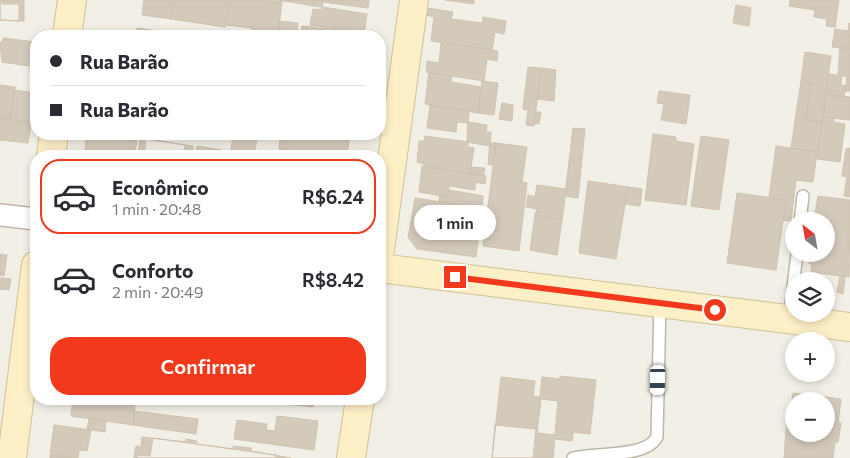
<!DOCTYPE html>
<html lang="pt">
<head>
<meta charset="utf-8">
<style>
  body { margin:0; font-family:Commissioner,sans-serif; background:#f2f2f3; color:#2b2b33; height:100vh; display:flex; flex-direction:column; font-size:19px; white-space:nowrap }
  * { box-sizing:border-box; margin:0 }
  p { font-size:16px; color:#7c7c81 }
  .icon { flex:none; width:28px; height:28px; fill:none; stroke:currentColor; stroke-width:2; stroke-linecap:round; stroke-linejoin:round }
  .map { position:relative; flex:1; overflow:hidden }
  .details { position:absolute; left:30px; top:150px; width:356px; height:255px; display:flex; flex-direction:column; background:#fff; border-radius:20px; box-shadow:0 2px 8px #0003 }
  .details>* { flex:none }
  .banner { position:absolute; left:30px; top:30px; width:356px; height:110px; border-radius:20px; box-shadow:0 2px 8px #0003; display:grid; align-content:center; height:110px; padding:0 20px; background:#fff }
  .needle { width:32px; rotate:329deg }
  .fabs { position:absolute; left:785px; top:212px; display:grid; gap:10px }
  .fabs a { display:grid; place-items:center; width:50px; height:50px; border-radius:50%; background:#fff; box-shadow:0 2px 8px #0003; font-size:25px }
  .end { position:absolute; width:22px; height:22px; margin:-11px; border:6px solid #f3391c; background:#fff; box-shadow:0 0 0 2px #fff }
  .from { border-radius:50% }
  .bubble { position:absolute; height:35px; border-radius:18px; background:#fff; box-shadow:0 2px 8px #0003; font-size:16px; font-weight:600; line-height:35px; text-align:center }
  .car { position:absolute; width:15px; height:30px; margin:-15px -8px; border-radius:6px; box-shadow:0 0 4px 1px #0007; background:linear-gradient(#fff 24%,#345 0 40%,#fff 0 76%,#345 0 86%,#fff 0) }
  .banner b { display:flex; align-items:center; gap:18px; height:48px; font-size:19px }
  .banner b+b { border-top:1px solid #e1e1e2 }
  .banner i { width:12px; height:12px; background:#2b2b33 }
  ul { padding:9px 0 0; list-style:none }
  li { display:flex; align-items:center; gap:15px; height:75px; margin:0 10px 8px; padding:0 10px; border:2px solid transparent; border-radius:20px }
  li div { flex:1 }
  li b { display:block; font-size:19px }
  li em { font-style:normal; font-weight:600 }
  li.selected { border-color:#f3391c }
  li>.icon { width:45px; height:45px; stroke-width:1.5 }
  .primary-button { display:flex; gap:10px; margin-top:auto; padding:10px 20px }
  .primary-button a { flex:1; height:58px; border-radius:20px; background:#f3391c; color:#fff; font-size:20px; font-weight:600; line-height:58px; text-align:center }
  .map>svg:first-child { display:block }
</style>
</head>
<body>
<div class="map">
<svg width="850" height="458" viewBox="0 0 850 458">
  <rect width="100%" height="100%" fill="#f2efe6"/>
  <path fill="#d4cabc" stroke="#cec2af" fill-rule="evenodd" d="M0,0H24V21L0,20Z
    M0,0H2V4H19V21L0,20Z
    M144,0H174L171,19L142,15Z
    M174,0H230L225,27L171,19Z
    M230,0L282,1L278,36L251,35L252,28L226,25Z
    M279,0H314V6Z
    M314,0H369L368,8L323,2L322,7L314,6Z
    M445,0H474V4Z
    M790,0H839L835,27L826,26L827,19L814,17L815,10L789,6Z
    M736,5L751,8L749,26L733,23Z
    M322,7L367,14L364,33L310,25L313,9L322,10Z
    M427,8L453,12L451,19L482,23L483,17L506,21L504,34L495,32L492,50L431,41L434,17L426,15Z
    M279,21L298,23L296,36H278Z
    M849,23L850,49L832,47L835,29L848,31Z
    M302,26L364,33V36H301Z
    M137,28L167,32L166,36H135Z
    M167,32L201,36H166Z
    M3,38L36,42V67L2,62L0,42L2,43Z
    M441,43L498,51L497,61L487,59L484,81L426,72L427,61L439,63Z
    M840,48L850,49V91H845L847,77L838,74Z
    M805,52L831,56L822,122L806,120L811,83L801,81Z
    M528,67L541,68L534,126L526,125L528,110L523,109Z
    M541,68L556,70L554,101L537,99Z
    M429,72L452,76L451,82L481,87L478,113L425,104Z
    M829,74L842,76L841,85L846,86L844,97L826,94Z
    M482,81L498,83L494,115L478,113Z
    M801,81L811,83L806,120L822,122L817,152L791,148Z
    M0,85L15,87L10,120L0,118Z
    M14,90L35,93L31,123L10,120Z
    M659,91L690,95L686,124L661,120L664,104L657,103Z
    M826,94L850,97V120L823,117Z
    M502,103L513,105L512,121L499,119Z
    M430,105L469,111L468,123L457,122L456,132L427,128Z
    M536,112H541L539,124L534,123Z
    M823,117L834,118L833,122L845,124L840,162L817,159Z
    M0,118L31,123L28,143L0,140Z
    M468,122L487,125L486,132H491L490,146L467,142Z
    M573,128L585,129L578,198L565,196Z
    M87,134L137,141L134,156H84Z
    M233,134H258L254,155L231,151Z
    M275,134H350L347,156H328L279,149L280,138L274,137Z
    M653,134L676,137V141L694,144L686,205L645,200Z
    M425,136L468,142V147L474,148L470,174L424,167V164L417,162L419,141H424Z
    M701,136L729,140L719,210L691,206Z
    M140,138L193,146L192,156H138Z
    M146,139L185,145L183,156H144Z
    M490,143H496L493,165L488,164Z
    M496,143L527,147L522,182L527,183L519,251L483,246Z
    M197,146L222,150L221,156H196Z
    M776,146L817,152L813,182L796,180L791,221L783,220L786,200L769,198Z
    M850,148V197L844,196L847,177L842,176L846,149Z
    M422,166L486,176L485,184L475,182V190L449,186L448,197L419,192Z
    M471,167L485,168L483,176L470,174Z
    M588,181L628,187L616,259L579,253Z
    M537,185L566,189L562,220L535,215L537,209L526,207L528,195L535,197Z
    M628,187L642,189L640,206L625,204Z
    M449,190L483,196L482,208L439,202L440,195L448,197Z
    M737,193L786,200L776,270L727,263Z
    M818,196L850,200L849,277L811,272L812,265L808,262L809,254H826V221H814Z
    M415,198L482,208L479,233L411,222Z
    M535,215L562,220L557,255L530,250Z
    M411,222L479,233L476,257L417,249L408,237Z
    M0,254L7,255L4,276L0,275Z
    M840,276H845L843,294L837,292Z
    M0,278L11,279L9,290L0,289Z
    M560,376L596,380L590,434L573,432L572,441L555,439L553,458H492L501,377L535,381L533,396L540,397L542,377L560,379Z
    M793,393L841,399L838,423H841L838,442H835L833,458H784L787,416L789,417ZM794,401H826V434H794Z
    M73,399L135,405L133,425L71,416Z
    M138,399H162L161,405L137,401Z
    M278,399H314L313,407L277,403Z
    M541,399L558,401L555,435L537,433Z
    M134,411L198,419L196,434L133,425Z
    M277,416L318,421L314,450L234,439L237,420L267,424L266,430L275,431Z
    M89,419L106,421L105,432L87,429Z
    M54,425L91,430L87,451L79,450L78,458L50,455Z
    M495,425L536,429L533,458H492Z
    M142,437L185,442L186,439L197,441L196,444L233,449V446L251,448V451L291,458H134L136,446L141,447Z
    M153,438L276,455V458H137V455L150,456Z
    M50,455L72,458H50Z"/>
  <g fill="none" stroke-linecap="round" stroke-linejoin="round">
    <defs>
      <path id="lane" d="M800,221L803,196
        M789,319L797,254
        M573,458C599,452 645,458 657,437L660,303"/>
      <path id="street" d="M0,215L36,219"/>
      <path id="secondary" d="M67,36L72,0
        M51,156L54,134
        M380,249L414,0
        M380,268L850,327
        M12,458L36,265
        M351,458L360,399"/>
    </defs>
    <use href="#lane" stroke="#beb6a9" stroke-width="14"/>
    <use href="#street" stroke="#beb6a9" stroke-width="24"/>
    <use href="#secondary" stroke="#d1c197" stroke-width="30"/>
    <use href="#lane" stroke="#fff" stroke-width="11"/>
    <use href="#street" stroke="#fff" stroke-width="21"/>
    <use href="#secondary" stroke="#fdefc6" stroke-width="28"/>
  </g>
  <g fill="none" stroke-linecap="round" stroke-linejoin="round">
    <path stroke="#f3391c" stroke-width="6" d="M455,277L715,310"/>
  </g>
</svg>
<div class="fabs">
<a><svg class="needle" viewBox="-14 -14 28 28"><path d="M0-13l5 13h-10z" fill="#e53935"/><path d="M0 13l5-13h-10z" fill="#7c7c81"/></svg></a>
<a><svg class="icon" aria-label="layers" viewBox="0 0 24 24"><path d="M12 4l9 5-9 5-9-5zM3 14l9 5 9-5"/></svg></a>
<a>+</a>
<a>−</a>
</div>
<i class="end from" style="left:715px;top:310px"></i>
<i class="end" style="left:455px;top:277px"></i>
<div class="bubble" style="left:414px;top:205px;width:82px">1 min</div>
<i class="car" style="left:658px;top:380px;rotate:181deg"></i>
<div class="banner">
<b><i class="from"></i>Rua Barão</b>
<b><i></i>Rua Barão</b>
</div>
<section class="details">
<ul>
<li class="selected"><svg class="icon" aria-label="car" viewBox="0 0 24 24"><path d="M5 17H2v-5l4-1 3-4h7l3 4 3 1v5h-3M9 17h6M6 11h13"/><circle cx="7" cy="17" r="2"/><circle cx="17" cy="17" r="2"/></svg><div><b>Econômico</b><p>1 min · 20:48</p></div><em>R$6.24</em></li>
<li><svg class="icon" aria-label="car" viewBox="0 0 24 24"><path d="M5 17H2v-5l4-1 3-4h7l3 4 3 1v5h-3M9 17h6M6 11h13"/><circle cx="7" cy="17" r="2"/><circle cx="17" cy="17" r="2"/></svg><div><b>Conforto</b><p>2 min · 20:49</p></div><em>R$8.42</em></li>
</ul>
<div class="primary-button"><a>Confirmar</a></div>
</section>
</div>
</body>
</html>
